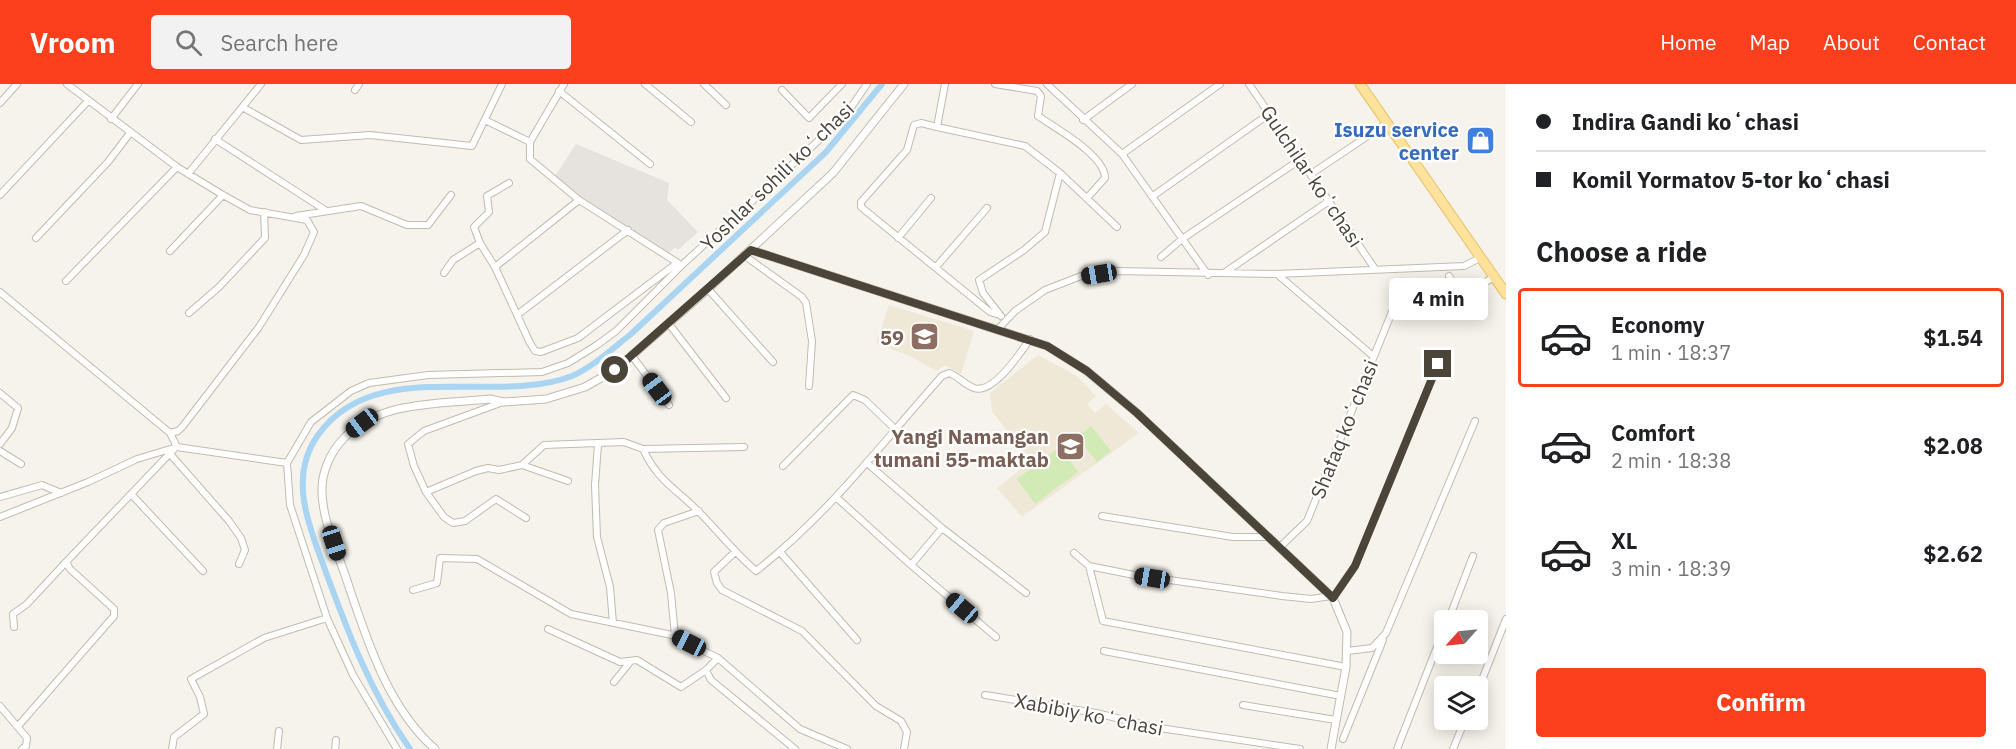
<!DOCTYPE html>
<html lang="en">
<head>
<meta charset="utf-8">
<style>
  body { margin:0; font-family:"IBM Plex Sans",sans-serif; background:#f2f2f2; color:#202124; height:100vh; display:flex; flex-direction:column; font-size:22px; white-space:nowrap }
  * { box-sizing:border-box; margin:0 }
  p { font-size:20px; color:#757577 }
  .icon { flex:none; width:33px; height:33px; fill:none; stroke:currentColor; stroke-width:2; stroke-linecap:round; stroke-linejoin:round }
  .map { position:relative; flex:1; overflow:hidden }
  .sheet { display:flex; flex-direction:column; background:#fff; width:510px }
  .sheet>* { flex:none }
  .guide { display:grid; align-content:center; height:132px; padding:0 30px; background:#fff }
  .needle { width:39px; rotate:243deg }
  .fabs { position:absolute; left:1434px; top:526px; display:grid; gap:12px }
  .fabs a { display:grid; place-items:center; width:54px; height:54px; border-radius:6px; background:#fff; box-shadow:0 3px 15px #0003; font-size:30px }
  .end { position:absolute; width:27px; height:27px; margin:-14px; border:8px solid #4b4439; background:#fff; box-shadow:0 0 0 3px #fff }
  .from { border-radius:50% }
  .bubble { position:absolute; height:42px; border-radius:6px; background:#fff; box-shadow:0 3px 15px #0003; font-size:20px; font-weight:700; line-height:42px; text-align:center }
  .car { position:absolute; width:18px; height:36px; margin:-18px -9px; border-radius:8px; box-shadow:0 0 4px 2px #0007; background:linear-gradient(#222 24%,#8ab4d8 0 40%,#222 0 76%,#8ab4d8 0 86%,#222 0) }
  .guide b { display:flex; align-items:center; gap:21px; height:57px; font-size:22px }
  .guide b+b { border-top:2px solid #e0e0e0 }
  .guide i { width:15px; height:15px; background:#202124 }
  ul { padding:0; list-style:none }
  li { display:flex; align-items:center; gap:18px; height:99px; margin:0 12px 9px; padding:0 18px; border:3px solid transparent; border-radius:6px }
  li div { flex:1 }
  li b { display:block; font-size:22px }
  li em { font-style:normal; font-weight:700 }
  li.current { border-color:#fc3f1d }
  li>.icon { width:54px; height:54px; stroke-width:1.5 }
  h2 { padding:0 30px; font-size:27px; line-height:72px }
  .primary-button { display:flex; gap:12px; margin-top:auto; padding:12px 30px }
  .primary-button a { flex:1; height:69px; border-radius:6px; background:#fc3f1d; color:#fff; font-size:24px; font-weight:700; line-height:69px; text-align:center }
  header { display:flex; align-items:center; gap:36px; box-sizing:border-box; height:84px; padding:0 30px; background:#fc3f1d; color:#fff }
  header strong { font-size:28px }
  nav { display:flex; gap:33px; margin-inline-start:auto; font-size:21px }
  .search { width:420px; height:54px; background:#f2f2f2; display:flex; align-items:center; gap:15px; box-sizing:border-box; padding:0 21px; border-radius:6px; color:#757577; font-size:22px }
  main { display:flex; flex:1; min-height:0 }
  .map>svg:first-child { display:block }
</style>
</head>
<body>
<header>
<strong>Vroom</strong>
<div class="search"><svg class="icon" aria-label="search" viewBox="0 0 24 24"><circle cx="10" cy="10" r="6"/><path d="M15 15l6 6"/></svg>Search here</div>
<nav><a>Home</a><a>Map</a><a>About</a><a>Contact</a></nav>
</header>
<main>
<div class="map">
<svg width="1506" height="665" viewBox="0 0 1506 665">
  <rect width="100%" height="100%" fill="#f6f3ec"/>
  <path fill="#e6e2dd" d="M576,60L669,99L667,116L698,148L678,166L675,163L669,169L595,124L555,92Z"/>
  <path fill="#efe8d6" d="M889,221L974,247L961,290L945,281L936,287L912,273L876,259Z
    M1038,271L1077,292L1096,312L1087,320L1095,329L1106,320L1139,349L1022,433L997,404L1030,378L992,327L990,309Z"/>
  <path fill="#d2eab5" d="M1091,342L1111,367L1097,378L1077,353Z
    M1060,363L1078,388L1035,420L1017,395Z"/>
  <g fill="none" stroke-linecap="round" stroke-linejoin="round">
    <path stroke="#a9d4f2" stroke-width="6" d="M410,665C368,605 345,540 320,472C305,432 291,389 318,351C375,271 495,322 572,292C593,283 613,264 631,250L826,68L882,0"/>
    <defs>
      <path id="minor" d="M67,0L177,83L223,111L250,126L307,136L314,148L304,171L259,243L183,342L178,347L170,349
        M564,0L530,58V75L579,116L678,179
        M645,0L691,38
        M704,0L726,21
        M945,0L937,43L1025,62L1060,89L1117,143
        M995,0L1037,7L1041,12L1038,32C1055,44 1105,71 1105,94L1087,114
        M1047,0L1122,70L1208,191
        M1249,0L1375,185
        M355,6L359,0
        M782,6L809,34L842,0
        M559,7L650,80
        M0,19L17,0
        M244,24L301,56L370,51L472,62L502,0
        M111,35L138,0
        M485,36L530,58
        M1083,36L1132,0
        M937,43L921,39L914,41L907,66L861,118V123L990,228L1000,231
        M215,55L325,126
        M1122,70L1220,0
        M188,90L261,0
        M1311,90L1387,39
        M0,111L88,17
        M1153,112L1269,30
        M296,132L361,122L407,141H428L451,111
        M36,154L108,78L130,49
        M898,154L931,114
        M480,159L474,143L489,128L487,112L509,99
        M170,167L223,111
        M745,172L802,213L806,219L812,257L809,302
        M1161,173L1182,155L1301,75
        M495,183L579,116
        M936,183L987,124
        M444,189L453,176L480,159L495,183L530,259L535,267L541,268L578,254L677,179
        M1224,189L1329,117
        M1277,190L1373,272
        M1449,192L1462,212L1494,193
        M66,197L177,83
        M708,205L773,278
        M0,208L170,349L177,363
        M189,229L219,203L265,154L264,128
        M517,231L628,146
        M1001,232L983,209L979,196L1024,166L1045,148L1060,89
        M669,240L726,314
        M999,244L1015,227L1045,206L1081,192L1116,187L1277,190L1464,182L1480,174
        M632,272L669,321
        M0,309L18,324L12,344L0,360
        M503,318L424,347L408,360L414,382L426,408L476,387L488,384L499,386L522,381L544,361L624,358L643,365L744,363
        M598,360L595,401L597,453L610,503L613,539
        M643,365C658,397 674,403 698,427C718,447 735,469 756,487C828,431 882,359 942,292L949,289C958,292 965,301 974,304C993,311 1021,268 1030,255
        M0,367L21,380
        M171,371L229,437L241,454L245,466L239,480
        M287,379L311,338L351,307L369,299L428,291L542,288L568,279L597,261L616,247L683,180L830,46L852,22L867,0
        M867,379L942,444L1026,509
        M522,381L568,397
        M783,382L853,311L865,316L896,346
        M426,408L444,433L453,439L465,437L496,415L526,434
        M132,411L203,487
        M0,413L42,401L61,409
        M837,414L911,481L996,553
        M1102,432L1233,453H1269
        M0,433L88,398L137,375L177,363L287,379L290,421L327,534L353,591L397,665
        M1280,463L1307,437L1396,218
        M735,468L714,488L717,499L722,506L802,547L876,622L901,637L907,648L904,665
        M780,468L857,556
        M1074,469L1089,482L1134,491L1282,512L1311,515L1331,512
        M911,481L942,444
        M1089,482L1103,537L1346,583
        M413,506L437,499L440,474L477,475L571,530L672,551L718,574L800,645L847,665
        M1333,514L1355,482L1438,280
        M1448,537L1473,472
        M14,543L13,530L27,520L66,478
        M548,545L620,578L637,576L681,603L706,586
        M675,552L671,509L658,446L664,439L699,427
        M1104,567L1341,612
        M1347,567L1372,564L1386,549L1475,337
        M718,574L706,586L711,596L795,665
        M614,598L630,578
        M1478,606L1506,535
        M985,611L1096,629L1153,643L1300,665
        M1243,621L1336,636
        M0,622L27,654L26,662L22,665
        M19,641L114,532V525L70,485L66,478L176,363
        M1343,655L1383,556
        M172,665L174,653L204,630L200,613L191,595L264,554L327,534
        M277,665L279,647
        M335,665L336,656
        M1397,665L1444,545
        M1453,665L1465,636"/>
      <path id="tertiary" d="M751,166L1047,262L1087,287L1137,329L1333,514L1347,548L1346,583L1331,665
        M435,665C385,621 365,549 344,488C335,463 323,436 322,409C321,389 330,369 343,355C379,316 441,320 490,315L503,318L546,315L585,303L615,286L708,205L833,89L904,0"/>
      <path id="primary" d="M1360,0L1506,210"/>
    </defs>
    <use href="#minor" stroke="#c2bbae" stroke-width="8"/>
    <use href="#tertiary" stroke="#c2bbae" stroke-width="9"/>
    <use href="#primary" stroke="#e6c16a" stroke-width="11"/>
    <use href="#minor" stroke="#fff" stroke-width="6"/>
    <use href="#tertiary" stroke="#fff" stroke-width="7"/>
    <use href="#primary" stroke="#ffe39c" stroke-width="9"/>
  </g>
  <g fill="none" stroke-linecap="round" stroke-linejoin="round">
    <path stroke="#4b4439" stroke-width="8" d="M615,286L751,166L1047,262L1087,287L1137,329L1333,514L1355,482L1438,280"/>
  </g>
  <defs>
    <symbol id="shop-square" viewBox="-11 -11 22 22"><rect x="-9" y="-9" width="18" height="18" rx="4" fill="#3f7fe0" stroke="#fff"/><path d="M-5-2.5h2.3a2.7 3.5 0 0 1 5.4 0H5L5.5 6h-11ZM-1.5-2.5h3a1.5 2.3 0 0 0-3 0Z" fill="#fff"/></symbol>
    <symbol id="school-square" viewBox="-11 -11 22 22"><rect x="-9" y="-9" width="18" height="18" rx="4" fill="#8d6e63" stroke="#fff"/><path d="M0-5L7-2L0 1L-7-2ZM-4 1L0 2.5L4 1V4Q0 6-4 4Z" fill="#fff"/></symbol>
  </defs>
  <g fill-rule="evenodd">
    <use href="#shop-square" x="1464" y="40" width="33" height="33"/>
    <use href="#school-square" x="908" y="236" width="33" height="33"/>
    <use href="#school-square" x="1054" y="346" width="33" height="33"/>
  </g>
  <g text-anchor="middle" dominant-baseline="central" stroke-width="4.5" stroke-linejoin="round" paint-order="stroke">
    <g font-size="20" font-weight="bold" fill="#366cbe" stroke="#fff" text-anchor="end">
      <text x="1459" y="45">Isuzu service<tspan x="1459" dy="23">center</tspan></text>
    </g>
    <g font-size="20" fill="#4b4439" stroke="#fff">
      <text transform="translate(777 92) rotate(-44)">Yoshlar sohili koʻchasi</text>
      <text transform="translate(1312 92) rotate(56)">Gulchilar koʻchasi</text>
      <text transform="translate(1344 345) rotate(-68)">Shafaq koʻchasi</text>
      <text transform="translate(1089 630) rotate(11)">Xabibiy koʻchasi</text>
    </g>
    <g font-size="20" font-weight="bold" fill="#785e54" stroke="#fff" text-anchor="end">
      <text x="904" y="253">59</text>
      <text x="1049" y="352">Yangi Namangan<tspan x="1049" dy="23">tumani 55-maktab</tspan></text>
    </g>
  </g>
</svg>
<div class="fabs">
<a><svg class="needle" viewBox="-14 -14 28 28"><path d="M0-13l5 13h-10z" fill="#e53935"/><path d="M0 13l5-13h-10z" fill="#757577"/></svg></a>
<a><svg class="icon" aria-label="layers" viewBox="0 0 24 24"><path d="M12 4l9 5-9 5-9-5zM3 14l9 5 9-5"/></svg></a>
</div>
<i class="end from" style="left:615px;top:286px"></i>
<i class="end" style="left:1438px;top:280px"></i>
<div class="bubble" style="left:1389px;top:194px;width:99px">4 min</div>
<i class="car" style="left:1099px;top:190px;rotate:261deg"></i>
<i class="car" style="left:657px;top:305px;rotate:323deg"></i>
<i class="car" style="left:362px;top:339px;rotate:233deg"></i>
<i class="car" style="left:334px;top:459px;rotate:162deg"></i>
<i class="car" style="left:1152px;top:494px;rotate:279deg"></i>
<i class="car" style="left:962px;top:524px;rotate:310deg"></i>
<i class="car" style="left:689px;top:559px;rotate:297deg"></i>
</div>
<section class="sheet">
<div class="guide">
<b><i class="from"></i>Indira Gandi koʻchasi</b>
<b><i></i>Komil Yormatov 5-tor koʻchasi</b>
</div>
<h2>Choose a ride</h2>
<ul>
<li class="current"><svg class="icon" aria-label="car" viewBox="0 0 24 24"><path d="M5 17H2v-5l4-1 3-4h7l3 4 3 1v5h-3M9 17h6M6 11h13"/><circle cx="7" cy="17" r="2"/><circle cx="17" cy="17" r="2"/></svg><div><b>Economy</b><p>1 min · 18:37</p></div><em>$1.54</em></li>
<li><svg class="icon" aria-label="car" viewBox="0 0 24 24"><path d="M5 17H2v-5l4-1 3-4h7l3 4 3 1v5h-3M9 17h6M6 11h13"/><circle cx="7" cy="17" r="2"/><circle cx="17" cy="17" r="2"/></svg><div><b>Comfort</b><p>2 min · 18:38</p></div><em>$2.08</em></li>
<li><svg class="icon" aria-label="car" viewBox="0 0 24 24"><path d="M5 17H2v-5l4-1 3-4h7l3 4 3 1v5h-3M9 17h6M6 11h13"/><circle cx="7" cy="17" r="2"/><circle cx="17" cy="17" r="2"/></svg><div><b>XL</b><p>3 min · 18:39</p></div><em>$2.62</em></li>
</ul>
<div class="primary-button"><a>Confirm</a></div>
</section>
</main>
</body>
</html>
